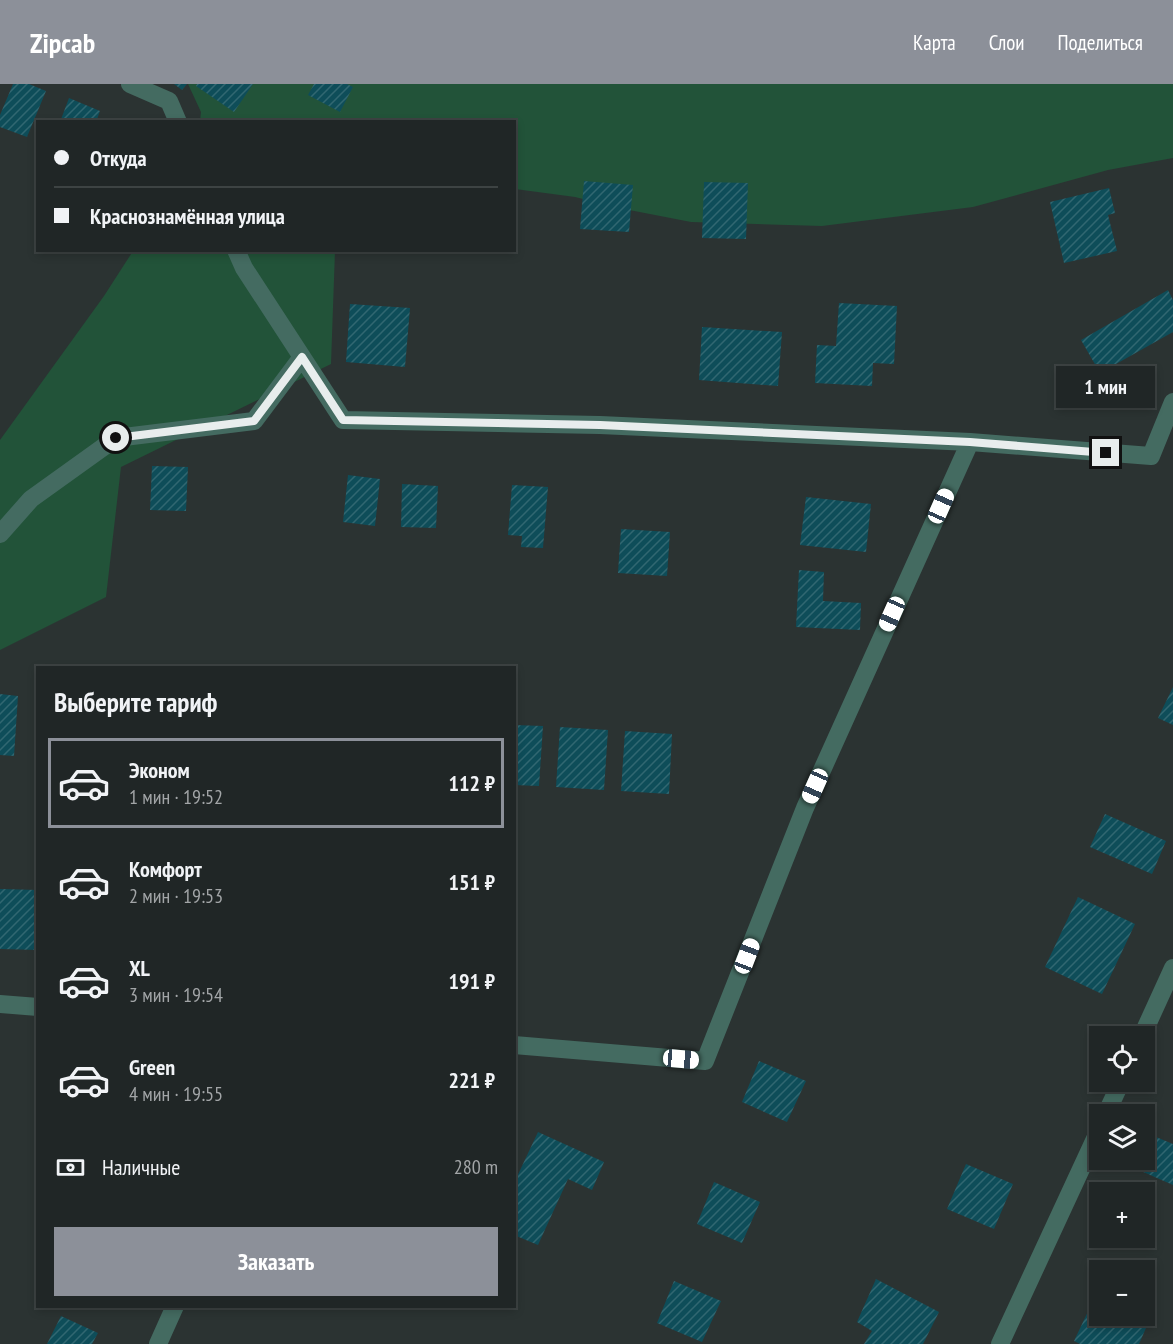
<!DOCTYPE html>
<html lang="ru">
<head>
<meta charset="utf-8">
<style>
  body { margin:0; font-family:"PT Sans Narrow",sans-serif; background:#282e2e; color:#f1f3f6; height:100vh; display:flex; flex-direction:column; font-size:22px; white-space:nowrap }
  * { box-sizing:border-box; margin:0 }
  p { font-size:20px; color:#a2a5a7 }
  .icon { flex:none; width:33px; height:33px; fill:none; stroke:currentColor; stroke-width:2; stroke-linecap:round; stroke-linejoin:round }
  .map { position:relative; flex:1; overflow:hidden }
  .details { position:absolute; left:36px; top:582px; width:480px; height:642px; display:flex; flex-direction:column; background:#202626; border-radius:0px; box-shadow:0 3px 9px #0003,0 0 0 2px #3d4343 }
  .details>* { flex:none }
  .guide { position:absolute; left:36px; top:36px; width:480px; height:132px; border-radius:0px; box-shadow:0 3px 9px #0003,0 0 0 2px #3d4343; display:grid; align-content:center; height:132px; padding:0 18px; background:#202626 }
  .fabs { position:absolute; left:1089px; top:942px; display:grid; gap:12px }
  .fabs a { display:grid; place-items:center; width:66px; height:66px; border-radius:0px; background:#202626; box-shadow:0 3px 9px #0003,0 0 0 2px #3d4343; font-size:30px }
  .end { position:absolute; width:27px; height:27px; margin:-14px; border:8px solid #e8eded; background:#111; box-shadow:0 0 0 3px #111 }
  .from { border-radius:50% }
  .bubble { position:absolute; height:42px; border-radius:0px; background:#202626; box-shadow:0 3px 9px #0003,0 0 0 2px #3d4343; font-size:20px; font-weight:700; line-height:42px; text-align:center }
  .car { position:absolute; width:18px; height:36px; margin:-18px -9px; border-radius:8px; box-shadow:0 0 4px 2px #0007; background:linear-gradient(#fff 24%,#345 0 40%,#fff 0 76%,#345 0 86%,#fff 0) }
  .guide b { display:flex; align-items:center; gap:21px; height:57px; font-size:22px }
  .guide b+b { border-top:2px solid #3d4343 }
  .guide i { width:15px; height:15px; background:#f1f3f6 }
  ul { padding:0; list-style:none }
  li { display:flex; align-items:center; gap:18px; height:90px; margin:0 12px 9px; padding:0 6px; border:3px solid transparent; border-radius:0px }
  li div { flex:1 }
  li b { display:block; font-size:22px }
  li em { font-style:normal; font-weight:700 }
  li.on { border-color:#8c9099 }
  li>.icon { width:54px; height:54px; stroke-width:1.5 }
  h2 { padding:0 18px; font-size:27px; line-height:72px }
  .pay { display:flex; align-items:center; gap:15px; height:66px; padding:0 18px; font-size:22px }
  .pay p { margin-inline-start:auto }
  .cta { display:flex; gap:12px; margin-top:auto; padding:12px 18px }
  .cta a { flex:1; height:69px; border-radius:0px; background:#8c9099; color:#fff; font-size:24px; font-weight:700; line-height:69px; text-align:center }
  header { display:flex; align-items:center; gap:36px; box-sizing:border-box; height:84px; padding:0 30px; background:#8c9099; color:#fff }
  header strong { font-size:28px }
  nav { display:flex; gap:33px; margin-inline-start:auto; font-size:21px }
  .map>svg:first-child { display:block }
</style>
</head>
<body>
<header>
<strong>Zipcab</strong>
<nav><a>Карта</a><a>Слои</a><a>Поделиться</a></nav>
</header>
<div class="map">
<svg width="1173" height="1260" viewBox="0 0 1173 1260">
  <defs>
    <pattern id="building-hatch" width="6" height="6" patternUnits="userSpaceOnUse" patternTransform="scale(1.5)"><rect width="6" height="6" fill="#0e4d59"/><path d="M-1 1l2-2M0 6l6-6M5 7l2-2" fill="none" stroke="#316771"/></pattern>
  </defs>
  <rect width="100%" height="100%" fill="#2b3332"/>
  <path fill="#225339" d="M188,0H1173V74L1108,86L973,123L822,142L691,138L619,124L575,113L515,105L514,38L200,37L201,28Z
    M133,167H335L331,280L121,383L106,513L0,566V356L104,212Z"/>
  <path fill="url(#building-hatch)" d="M13,0H29L46,7L27,53L0,43V31Z
    M174,0H187L182,6Z
    M197,0H253L234,28L196,2Z
    M314,0H347L353,3L340,28L308,11Z
    M69,14L100,27L96,38H60Z
    M584,97L633,101L629,148L580,145Z
    M704,98L748,99L746,155L702,154Z
    M1109,104L1115,129L1108,131L1117,167L1064,179L1050,118Z
    M1168,206L1173,216V248L1100,289L1081,256Z
    M839,219L897,222L894,280L873,279L872,302L815,299L817,261L836,262Z
    M350,220L410,224L405,283L346,278Z
    M702,243L782,248L778,302L699,296Z
    M152,382L188,383L186,427L150,426Z
    M348,391L380,395L375,442L343,438Z
    M402,400L438,402L436,444L401,443Z
    M512,401L548,403L543,464L521,463L522,452L508,451Z
    M806,413L871,420L866,468L800,461Z
    M621,445L670,448L667,492L618,489Z
    M799,486L824,488L823,517L861,519L860,546L796,543Z
    M1173,603V641L1158,634Z
    M0,610L18,612L14,672L0,671Z
    M36,638H38V672L34,671Z
    M514,641L543,642L539,702L514,701Z
    M560,643L608,646L604,706L556,703Z
    M625,647L672,650L669,710L621,707Z
    M1105,730L1166,757L1152,790L1090,763Z
    M0,805L38,806V866L0,865Z
    M1078,813L1135,840L1102,910L1045,883Z
    M759,977L806,997L787,1038L742,1018Z
    M538,1048L604,1078L592,1106L568,1095L538,1161L514,1151V1099Z
    M1156,1053L1173,1060V1101L1141,1087Z
    M966,1080L1013,1100L994,1145L947,1125Z
    M714,1098L760,1118L742,1159L697,1140Z
    M876,1195L939,1228L923,1260H864L872,1247L857,1238Z
    M674,1197L721,1217L702,1258L657,1239Z
    M1092,1219L1100,1222V1232H1119L1146,1244L1139,1260H1080L1074,1257Z
    M61,1232L98,1249L92,1260H47Z"/>
  <g fill="none" stroke-linecap="round" stroke-linejoin="round">
    <path stroke="#446b61" stroke-width="18" d="M130,0L169,17L178,38
      M236,166L244,184L343,336L600,341L970,358L1151,372L1173,318
      M0,450L31,415L116,354L254,337L302,273
      M0,920L38,923
      M1142,952L1173,884
      M514,961L705,977L805,724L970,358
      M1106,1030L1121,998
      M158,1260L175,1222
      M1000,1260L1100,1044"/>
  </g>
  <g fill="none" stroke-linecap="round" stroke-linejoin="round">
    <path stroke="#e8eded" stroke-width="8" d="M116,354L254,337L302,273L343,336L600,341L970,358L1106,369"/>
  </g>
</svg>
<div class="fabs">
<a><svg class="icon" aria-label="locate" viewBox="0 0 24 24"><circle cx="12" cy="12" r="6"/><path d="M12 2v4M12 18v4M2 12h4M18 12h4"/></svg></a>
<a><svg class="icon" aria-label="layers" viewBox="0 0 24 24"><path d="M12 4l9 5-9 5-9-5zM3 14l9 5 9-5"/></svg></a>
<a>+</a>
<a>−</a>
</div>
<i class="end from" style="left:116px;top:354px"></i>
<i class="end" style="left:1106px;top:369px"></i>
<div class="bubble" style="left:1056px;top:282px;width:99px">1 мин</div>
<i class="car" style="left:941px;top:422px;rotate:24deg"></i>
<i class="car" style="left:892px;top:530px;rotate:204deg"></i>
<i class="car" style="left:815px;top:702px;rotate:204deg"></i>
<i class="car" style="left:747px;top:872px;rotate:21deg"></i>
<i class="car" style="left:681px;top:975px;rotate:95deg"></i>
<div class="guide">
<b><i class="from"></i>Откуда</b>
<b><i></i>Краснознамённая улица</b>
</div>
<section class="details">
<h2>Выберите тариф</h2>
<ul>
<li class="on"><svg class="icon" aria-label="car" viewBox="0 0 24 24"><path d="M5 17H2v-5l4-1 3-4h7l3 4 3 1v5h-3M9 17h6M6 11h13"/><circle cx="7" cy="17" r="2"/><circle cx="17" cy="17" r="2"/></svg><div><b>Эконом</b><p>1 мин · 19:52</p></div><em>112 ₽</em></li>
<li><svg class="icon" aria-label="car" viewBox="0 0 24 24"><path d="M5 17H2v-5l4-1 3-4h7l3 4 3 1v5h-3M9 17h6M6 11h13"/><circle cx="7" cy="17" r="2"/><circle cx="17" cy="17" r="2"/></svg><div><b>Комфорт</b><p>2 мин · 19:53</p></div><em>151 ₽</em></li>
<li><svg class="icon" aria-label="car" viewBox="0 0 24 24"><path d="M5 17H2v-5l4-1 3-4h7l3 4 3 1v5h-3M9 17h6M6 11h13"/><circle cx="7" cy="17" r="2"/><circle cx="17" cy="17" r="2"/></svg><div><b>XL</b><p>3 мин · 19:54</p></div><em>191 ₽</em></li>
<li><svg class="icon" aria-label="car" viewBox="0 0 24 24"><path d="M5 17H2v-5l4-1 3-4h7l3 4 3 1v5h-3M9 17h6M6 11h13"/><circle cx="7" cy="17" r="2"/><circle cx="17" cy="17" r="2"/></svg><div><b>Green</b><p>4 мин · 19:55</p></div><em>221 ₽</em></li>
</ul>
<div class="pay"><svg class="icon" aria-label="cash" viewBox="0 0 24 24"><path d="M3 7h18v10H3z"/><circle cx="12" cy="12" r="2"/></svg>Наличные<p>280 m</p></div>
<div class="cta"><a>Заказать</a></div>
</section>
</div>
</body>
</html>
